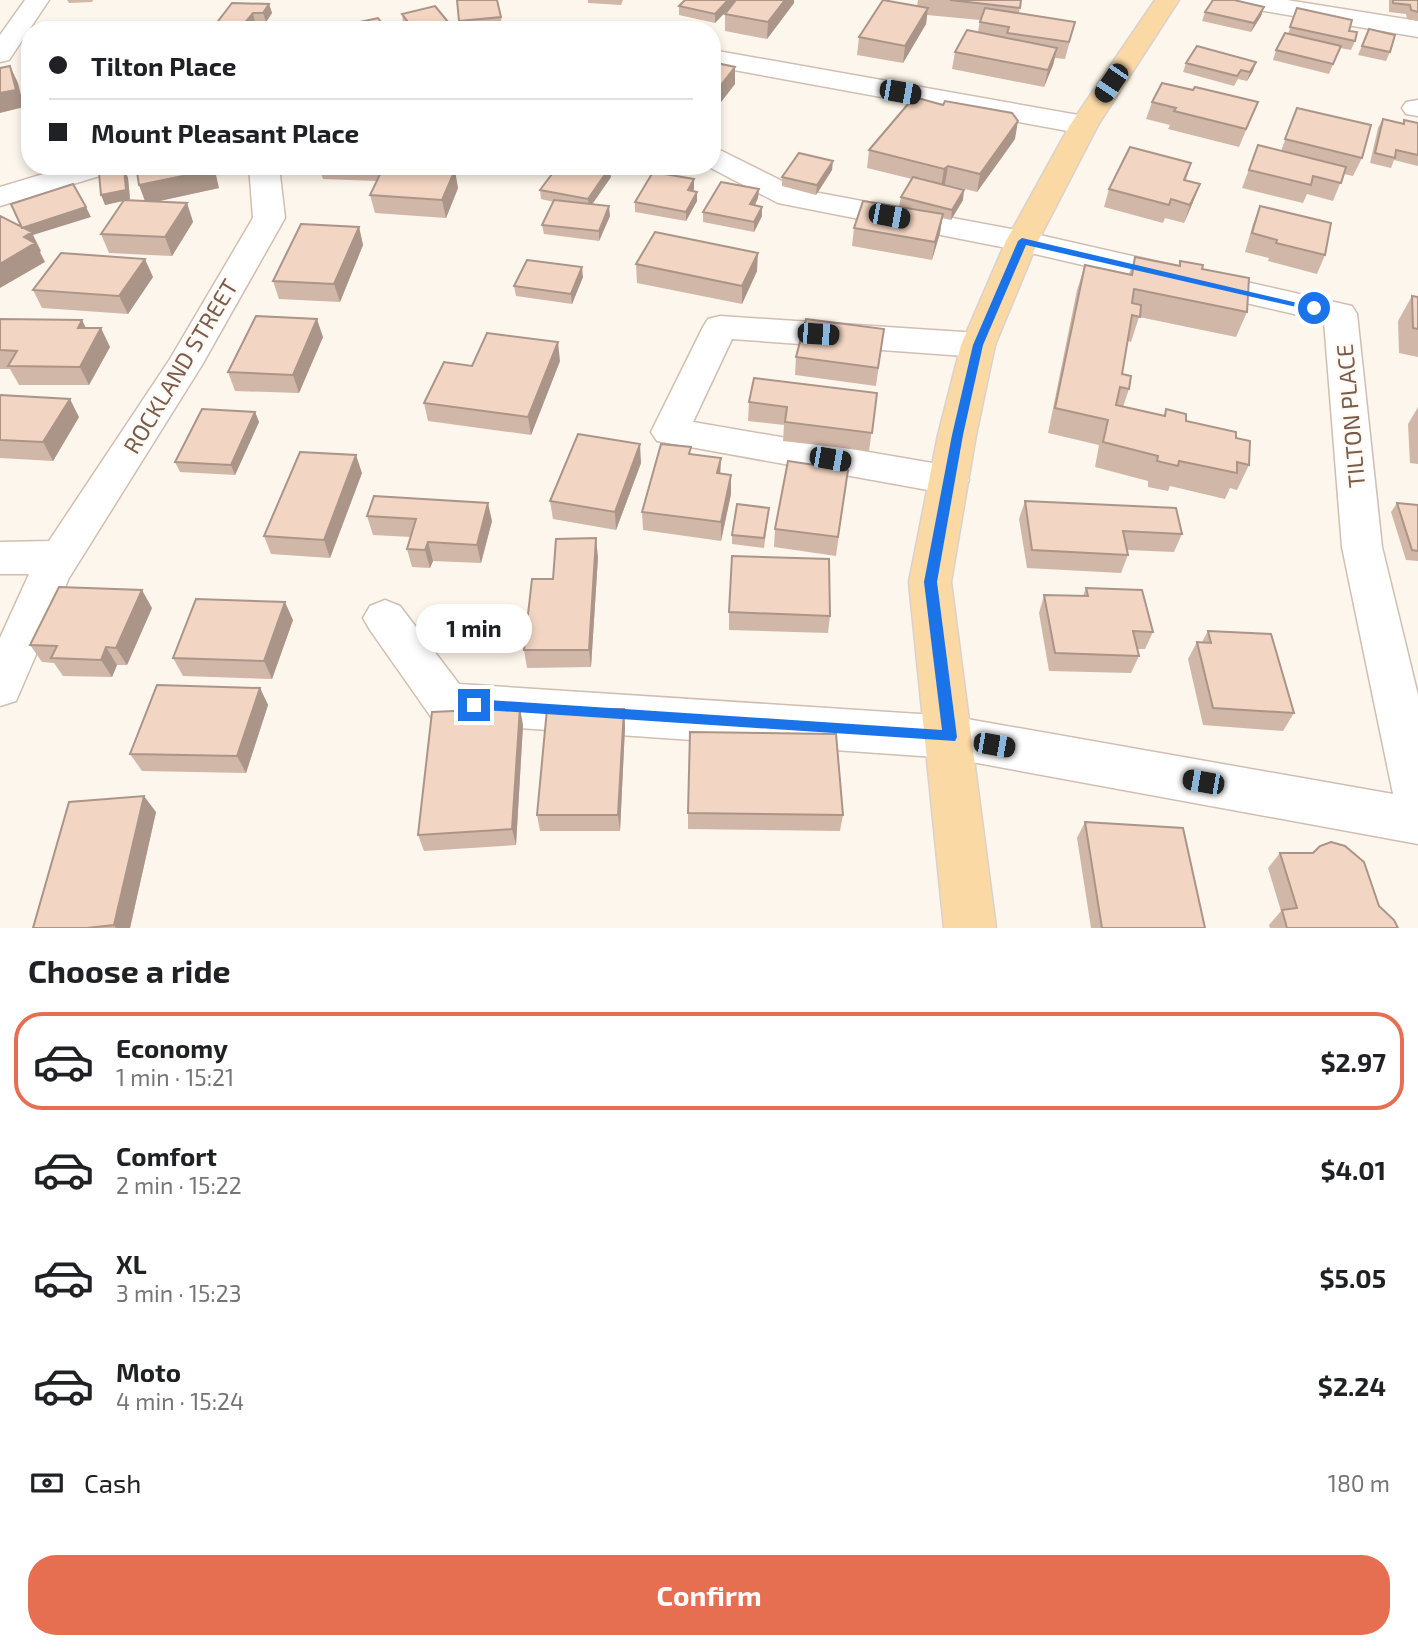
<!DOCTYPE html>
<html lang="en">
<head>
<meta charset="utf-8">
<style>
  body { margin:0; font-family:"Exo 2",sans-serif; background:#f2f2f2; color:#202124; height:100vh; display:flex; flex-direction:column; font-size:26px; white-space:nowrap }
  * { box-sizing:border-box; margin:0 }
  p { font-size:23px; color:#757577 }
  .icon { flex:none; width:38px; height:38px; fill:none; stroke:currentColor; stroke-width:2; stroke-linecap:round; stroke-linejoin:round }
  .map { position:relative; height:928px; overflow:hidden }
  .details { display:flex; flex-direction:column; background:#fff; flex:1 }
  .details>* { flex:none }
  .hud { position:absolute; left:21px; top:21px; width:700px; height:154px; border-radius:28px; box-shadow:0 4px 10px #0003; display:grid; align-content:center; height:154px; padding:0 28px; background:#fff }
  .end { position:absolute; width:32px; height:32px; margin:-16px; border:9px solid #1a73e8; background:#fff; box-shadow:0 0 0 4px #fff }
  .from { border-radius:50% }
  .bubble { position:absolute; height:49px; border-radius:24px; background:#fff; box-shadow:0 4px 10px #0003; font-size:23px; font-weight:700; line-height:49px; text-align:center }
  .car { position:absolute; width:21px; height:42px; margin:-21px -10px; border-radius:9px; box-shadow:0 0 5px 2px #0007; background:linear-gradient(#222 24%,#8ab4d8 0 40%,#222 0 76%,#8ab4d8 0 86%,#222 0) }
  .hud b { display:flex; align-items:center; gap:24px; height:66px; font-size:26px }
  .hud b+b { border-top:2px solid #e0e0e0 }
  .hud i { width:18px; height:18px; background:#202124 }
  ul { padding:0; list-style:none }
  li { display:flex; align-items:center; gap:21px; height:98px; margin:0 14px 10px; padding:0 14px; border:4px solid transparent; border-radius:28px }
  li div { flex:1 }
  li b { display:block; font-size:26px }
  li em { font-style:normal; font-weight:700 }
  li.on { border-color:#e76f51 }
  li>.icon { width:63px; height:63px; stroke-width:1.5 }
  h2 { padding:0 28px; font-size:32px; line-height:84px }
  .pay { display:flex; align-items:center; gap:18px; height:77px; padding:0 28px; font-size:26px }
  .pay p { margin-inline-start:auto }
  .cta { display:flex; gap:14px; margin-top:auto; padding:14px 28px }
  .cta a { flex:1; height:80px; border-radius:28px; background:#e76f51; color:#fff; font-size:28px; font-weight:700; line-height:80px; text-align:center }
  .map>svg:first-child { display:block }
</style>
</head>
<body>
<div class="map">
<svg width="1418" height="928" viewBox="0 0 1418 928">
  <rect width="100%" height="100%" fill="#fdf6ec"/>
  <g fill="none" stroke-linecap="round" stroke-linejoin="round">
    <defs>
      <path id="minor" d="M25,0H49L9,60L0,62V35Z
        M1229,0H1287L1418,21V37L1241,7L1232,5Z
        M712,50L1084,116L1094,119L1098,125L1094,131L1084,134L712,66Z
        M1418,100V116L1406,114L1402,108L1406,102Z
        M712,148L722,151L798,189L1022,231L1352,306L1357,314L1382,547L1418,695V844L950,758L447,723L431,717L370,630L363,618L370,606L385,600L400,606L459,684L950,716L1393,794L1342,547L1324,321L1022,251L778,203L707,166H712Z
        M70,166H117L113,172L0,206V187Z
        M249,166H279L285,218L202,365L69,578L16,701L0,706V638L29,574H0V542L49,541L170,359L253,218Z
        M720,316L978,333L990,337L995,345L990,353L978,357L732,339L693,422L950,466L964,470L969,480L964,490L950,494L657,441L651,432L703,327L708,319Z"/>
      <path id="major" d="M1155,0H1179L1098,125L1038,241L995,345L976,435L951,582L996,928H944L909,582L938,435L961,345L1006,241L1070,125Z"/>
    </defs>
    <use href="#minor" stroke="#d1beb0" stroke-width="3"/>
    <use href="#major" stroke="#dad1cd" stroke-width="3"/>
    <use href="#minor" fill="#fff" fill-rule="evenodd"/>
    <use href="#major" fill="#fbd9a5" fill-rule="evenodd"/>
  </g>
  <path fill="#d1b7a8" d="M67,0H93L92,2L69,3Z
    M457,0L501,17L502,26L461,30Z
    M588,0H623L621,5L588,3Z
    M685,0H794V3L767,39L725,31V14L735,2L715,23L679,15V6Z
    M918,0H1021L1019,13L1075,22L1065,59L1055,58L1053,65L1044,87L952,69L955,52L978,32L980,20L927,15L926,24L903,63L857,55L859,37L917,6Z
    M1389,0H1418V21L1407,19L1406,14L1389,12Z
    M269,4L272,13L266,22H255L251,27L212,30Z
    M1264,7L1261,16L1251,32L1202,21L1205,12Z
    M1297,8L1349,31L1355,41L1351,50L1340,48L1329,74L1273,60L1276,50L1288,34Z
    M402,14L453,28V30H409L403,23Z
    M1369,29L1390,52L1386,61L1358,55Z
    M712,62L735,84L714,111H712Z
    M1186,63L1253,71L1247,81L1238,79L1234,86L1183,72Z
    M1193,90L1258,102L1239,147L1168,129L1170,125L1146,119L1152,102Z
    M1297,108L1362,158L1353,176L1344,174L1333,201L1307,194L1303,203L1242,188L1258,145L1281,151Z
    M1383,119L1402,124L1404,120L1418,123V166L1394,160L1391,168L1370,163L1378,128Z
    M1015,139L977,192L945,184L944,185L963,200L951,220L942,218L940,233L932,260L852,246L854,228L907,208L899,206L901,197L912,179L867,168L869,150Z
    M1191,163L1186,180L1193,202L1184,223L1165,218L1163,223L1104,207L1109,189Z
    M322,166H411V168L458,188L446,218L375,213L370,195L377,181L323,179L320,170Z
    M124,168L128,178L130,199L125,201L146,202L139,185L219,188L154,202L187,203L193,222L172,256L109,253L101,234L124,201L105,205Z
    M832,170L816,195L782,186V177Z
    M611,177L592,204L610,216L599,241L544,234L542,225L554,202L541,199L540,190Z
    M694,189L693,191L697,201L686,221L635,212V202Z
    M759,189L758,198L755,205L762,207V216L754,232L703,222V212Z
    M1260,206L1325,255L1317,274L1268,261L1269,258L1245,252L1253,224Z
    M359,227L363,245L340,302L279,299L273,281Z
    M1135,257L1179,266L1180,261L1202,269L1247,312L1236,337L1139,317L1131,342L1128,341L1122,374L1129,389L1123,407L1164,416L1166,409L1186,421L1236,438L1249,465L1237,490L1230,488L1225,499L1170,486L1168,491L1148,487V481L1095,467L1099,445L1048,433L1077,290L1085,265L1129,274Z
    M636,264L757,271L742,304L637,283Z
    M153,277L128,314L42,308L33,290Z
    M583,277L572,304L516,296L514,286Z
    M1412,296L1418,297V357L1399,353L1398,321Z
    M0,319L86,328L110,347L89,385H19L10,369H0Z
    M884,329L876,386L795,375L796,357Z
    M323,337L299,393L235,391L228,372Z
    M560,361L531,435L428,421L424,403L472,366Z
    M877,393L869,451L783,441L784,425L748,421L749,402Z
    M0,395L79,417L53,461L0,458Z
    M1418,407V464L1410,463L1408,424Z
    M255,412L259,422L235,475L180,472L175,462Z
    M691,454L721,458L720,474L731,494L721,541L643,530L642,512Z
    M641,463L616,530L553,519L550,501Z
    M848,470L836,556L774,547L775,529Z
    M362,473L330,558L271,554L264,536Z
    M1025,501L1182,534L1174,552L1127,550L1128,555L1121,573L1027,568L1019,519Z
    M1397,503L1418,505V561L1406,560L1391,512Z
    M367,516L492,521L481,563L433,561L430,568L412,567L407,549L411,537L373,535Z
    M768,518L764,548L732,544V535Z
    M598,557L591,667L527,668L524,650L553,579Z
    M1086,588L1153,632L1145,649H1137L1139,656L1131,673L1049,671L1039,613L1044,595L1083,596Z
    M152,608L127,665H117L112,677L63,676L54,663L42,662L30,645Z
    M729,612L830,616L828,633L729,630Z
    M293,620L272,679L183,676L173,658Z
    M1208,631L1294,713L1283,731L1203,725L1188,659L1197,642H1202Z
    M260,688L268,705L246,773L142,771L130,754Z
    M624,709L625,727L620,831H540L537,815Z
    M523,725L516,845L424,851L418,835Z
    M156,812L130,928H33Z
    M688,813L843,815L840,831L688,829Z
    M1085,822L1205,928H1091L1077,838Z
    M1280,853L1379,906L1398,928H1270L1269,925L1281,911L1268,868Z"/>
  <path fill="#aa9588" d="M728,0H737L715,23V14Z
    M785,0H794V3L767,39L768,22Z
    M269,4L272,13L266,22L263,13Z
    M1264,7L1261,16L1251,32L1254,23Z
    M928,8L926,24L903,63L905,46Z
    M253,13L255,22L251,27L252,30H244L243,25Z
    M1057,48L1053,65L1044,87L1048,70Z
    M1256,62L1253,71L1247,81L1250,72Z
    M10,66L18,83L24,107L0,113V93Z
    M735,67V84L714,111V94Z
    M1018,121L1015,139L977,192L980,174Z
    M833,161L832,170L816,195L817,185Z
    M212,166H214L219,188L146,204L139,185Z
    M381,166H384L385,171L381,181L378,172Z
    M948,166L945,184L941,187L944,169Z
    M610,167L611,177L589,209L588,199Z
    M124,168L128,178L130,199L105,205L101,195Z
    M455,170L458,188L446,218L442,200Z
    M694,179V189L688,200V190Z
    M1200,184L1193,202L1184,223L1190,205Z
    M759,189L758,198L750,214V204Z
    M964,190L963,200L951,220L952,210Z
    M697,192V201L686,221V212Z
    M187,203L193,222L172,256L165,237Z
    M609,206L610,216L599,241V231Z
    M86,207L91,217L33,235L41,251L40,252L45,262L0,288V264L24,237L22,228Z
    M762,207V216L754,232V222Z
    M943,214L940,233L932,260L935,242Z
    M359,227L363,245L340,302L334,284Z
    M758,253L757,271L742,304V286Z
    M145,259L153,277L128,314L119,296Z
    M582,267L583,277L572,304L571,294Z
    M317,319L323,337L299,393L293,375Z
    M82,320L91,338L78,328Z
    M101,328L110,347L89,385L80,367Z
    M558,342L560,361L531,435L528,417Z
    M70,399L79,417L53,461L43,442Z
    M255,412L259,422L235,475L231,465Z
    M640,444L641,463L616,530L615,512Z
    M356,455L362,473L330,558L324,540Z
    M721,458L720,476L717,473Z
    M731,475V494L721,541V522Z
    M488,503L492,521L481,563L477,545Z
    M596,538L598,557L591,667L589,650Z
    M428,542L433,561L430,568L425,550Z
    M142,590L152,608L127,665L116,648Z
    M285,602L293,620L272,679L264,661Z
    M106,647L117,665L112,677L101,660Z
    M260,688L268,705L246,773L237,756Z
    M520,708L523,725L516,845L512,829Z
    M624,709L625,727L620,831L618,815Z
    M144,796L156,812L130,928H116L114,925Z"/>
  <path fill="#f3d5c3" stroke="#aa9588" stroke-width="2" d="M457,0H497L501,17L459,21Z
    M685,0H728L715,14L679,6Z
    M736,0H785L768,22L725,14Z
    M883,0L928,8L905,46L859,37Z
    M950,0H1021L1020,8Z
    M1213,0H1234L1264,7L1254,23L1205,12Z
    M1393,0H1418V12L1411,10L1410,5L1393,3Z
    M232,3L269,4L263,13H253L243,25L251,26L249,30L212,29Z
    M435,6L453,28L445,30H414L402,14Z
    M985,8L1075,22L1069,42L1007,33L1009,27L980,22Z
    M1297,8L1352,20L1349,31L1357,32L1355,41L1290,27Z
    M378,18L387,30H349L346,25Z
    M1369,29L1395,35L1390,52L1362,46Z
    M967,30L1057,48L1048,70L955,52Z
    M1285,33L1341,46L1333,64L1276,50Z
    M1197,46L1256,62L1250,72L1241,70L1237,76L1186,63Z
    M712,62L735,67L714,94L712,93Z
    M10,66L16,90L0,93V68Z
    M1162,83L1193,90L1195,87L1258,102L1246,129L1174,111L1176,108L1152,102Z
    M914,97L943,105L945,101L1012,113L1018,121L980,174L948,166L944,169L869,150Z
    M1297,108L1371,125L1362,158L1285,139Z
    M1383,119L1404,124V120L1418,123V155L1396,150L1395,158L1375,153Z
    M1258,145L1346,167L1341,183L1313,176L1311,185L1249,170Z
    M1130,147L1191,163L1184,180L1200,184L1190,205L1171,199L1169,205L1109,189Z
    M799,153L833,161L817,185L782,177Z
    M136,166H212V170L139,185Z
    M322,166H381L378,172L320,170Z
    M384,166L455,170L442,200L370,195Z
    M558,166H606L610,167L588,199L540,190Z
    M124,168L126,190L101,195L99,173Z
    M653,172L694,179L688,190L697,192L686,212L635,202Z
    M913,177L964,190L952,210L901,197Z
    M721,182L759,189L750,204L762,207L754,222L703,212Z
    M73,184L86,207L22,228L11,204Z
    M124,200L187,203L165,237L101,234Z
    M554,200L609,206L599,231L542,225Z
    M863,201L943,214L935,242L854,228Z
    M1260,206L1331,223L1325,255L1276,243L1277,240L1252,233Z
    M0,216L32,232L24,237L35,243L0,264Z
    M301,224L359,227L334,284L273,281Z
    M655,232L758,253L742,286L636,264Z
    M61,253L145,259L119,296L33,290Z
    M1135,257L1180,266V261L1203,265L1202,269L1249,278L1247,312L1134,289L1132,303L1141,305L1140,317L1132,315L1122,374L1131,376L1129,389L1120,387L1116,405L1165,416L1166,409L1186,414V421L1236,432V438L1250,441L1249,465L1237,462V473L1179,461L1178,466L1157,461L1158,456L1103,442L1108,420L1055,408L1085,265L1132,275Z
    M527,260L582,267L571,294L514,286Z
    M1412,296L1418,297V329L1413,328Z
    M256,316L317,319L293,375L228,372Z
    M0,319L82,320L78,328H101L80,367L8,366L17,351L0,350Z
    M806,319L884,329L878,368L796,357Z
    M487,333L558,342L528,417L424,403L444,362L472,366Z
    M754,378L877,393L872,433L785,422L787,407L749,402Z
    M0,395L70,399L43,442L0,440Z
    M202,409L255,412L231,465L175,462Z
    M578,434L640,444L615,512L550,501Z
    M661,444L691,447L689,454L721,458L717,473L731,475L721,522L642,512Z
    M300,452L356,455L324,540L264,536Z
    M788,461L848,470L838,537L775,529Z
    M374,496L488,503L477,545L428,542L425,550L407,549L416,519L367,516Z
    M1025,501L1176,508L1182,534L1123,531L1128,555L1032,550Z
    M1397,503L1418,505V551L1412,550Z
    M737,504L769,508L764,538L732,535Z
    M596,538L589,650H524L532,579H553L556,539Z
    M732,556L829,559L830,616L729,612Z
    M59,587L142,590L116,648L106,647L101,660L51,658L57,646L30,645Z
    M1086,588L1142,590L1153,632L1133,631L1139,656L1055,653L1044,595L1088,596Z
    M196,599L285,602L264,661L173,658Z
    M1208,631L1271,634L1294,713L1213,708L1197,642L1211,643Z
    M157,685L260,688L237,756L130,754Z
    M520,708L512,829L418,835L432,712Z
    M547,709H624L618,815H537Z
    M690,732L836,734L843,815L688,813Z
    M144,796L114,925L87,928H33L69,802Z
    M1085,822L1183,828L1205,928H1102Z
    M1331,842L1345,846L1364,862L1379,906L1394,920L1398,928H1287L1282,910L1297,908L1280,853H1313L1320,846Z"/>
  <path fill="#1a73e8" d="M1022,238L1319,308L1314,311L1026,245L983,345L963,435L937,582L957,737L955,741L469,709L468,705L474,699L942,730L924,582L952,435L973,345L1018,241Z"/>
  <g text-anchor="middle" dominant-baseline="central" stroke-width="5" stroke-linejoin="round" paint-order="stroke">
    <g font-size="23" fill="#7a5c4d" stroke="#fffaf3">
      <text transform="translate(180 366) rotate(-59)">ROCKLAND STREET</text>
      <text transform="translate(1350 416) rotate(-95)">TILTON PLACE</text>
    </g>
  </g>
</svg>
<i class="end from" style="left:1314px;top:308px"></i>
<i class="end" style="left:474px;top:705px"></i>
<div class="bubble" style="left:416px;top:604px;width:116px">1 min</div>
<i class="car" style="left:1111px;top:83px;rotate:214deg"></i>
<i class="car" style="left:900px;top:92px;rotate:100deg"></i>
<i class="car" style="left:889px;top:216px;rotate:101deg"></i>
<i class="car" style="left:818px;top:334px;rotate:94deg"></i>
<i class="car" style="left:830px;top:459px;rotate:100deg"></i>
<i class="car" style="left:994px;top:745px;rotate:100deg"></i>
<i class="car" style="left:1203px;top:782px;rotate:280deg"></i>
<div class="hud">
<b><i class="from"></i>Tilton Place</b>
<b><i></i>Mount Pleasant Place</b>
</div>
</div>
<section class="details">
<h2>Choose a ride</h2>
<ul>
<li class="on"><svg class="icon" aria-label="car" viewBox="0 0 24 24"><path d="M5 17H2v-5l4-1 3-4h7l3 4 3 1v5h-3M9 17h6M6 11h13"/><circle cx="7" cy="17" r="2"/><circle cx="17" cy="17" r="2"/></svg><div><b>Economy</b><p>1 min · 15:21</p></div><em>$2.97</em></li>
<li><svg class="icon" aria-label="car" viewBox="0 0 24 24"><path d="M5 17H2v-5l4-1 3-4h7l3 4 3 1v5h-3M9 17h6M6 11h13"/><circle cx="7" cy="17" r="2"/><circle cx="17" cy="17" r="2"/></svg><div><b>Comfort</b><p>2 min · 15:22</p></div><em>$4.01</em></li>
<li><svg class="icon" aria-label="car" viewBox="0 0 24 24"><path d="M5 17H2v-5l4-1 3-4h7l3 4 3 1v5h-3M9 17h6M6 11h13"/><circle cx="7" cy="17" r="2"/><circle cx="17" cy="17" r="2"/></svg><div><b>XL</b><p>3 min · 15:23</p></div><em>$5.05</em></li>
<li><svg class="icon" aria-label="car" viewBox="0 0 24 24"><path d="M5 17H2v-5l4-1 3-4h7l3 4 3 1v5h-3M9 17h6M6 11h13"/><circle cx="7" cy="17" r="2"/><circle cx="17" cy="17" r="2"/></svg><div><b>Moto</b><p>4 min · 15:24</p></div><em>$2.24</em></li>
</ul>
<div class="pay"><svg class="icon" aria-label="cash" viewBox="0 0 24 24"><path d="M3 7h18v10H3z"/><circle cx="12" cy="12" r="2"/></svg>Cash<p>180 m</p></div>
<div class="cta"><a>Confirm</a></div>
</section>
</body>
</html>
